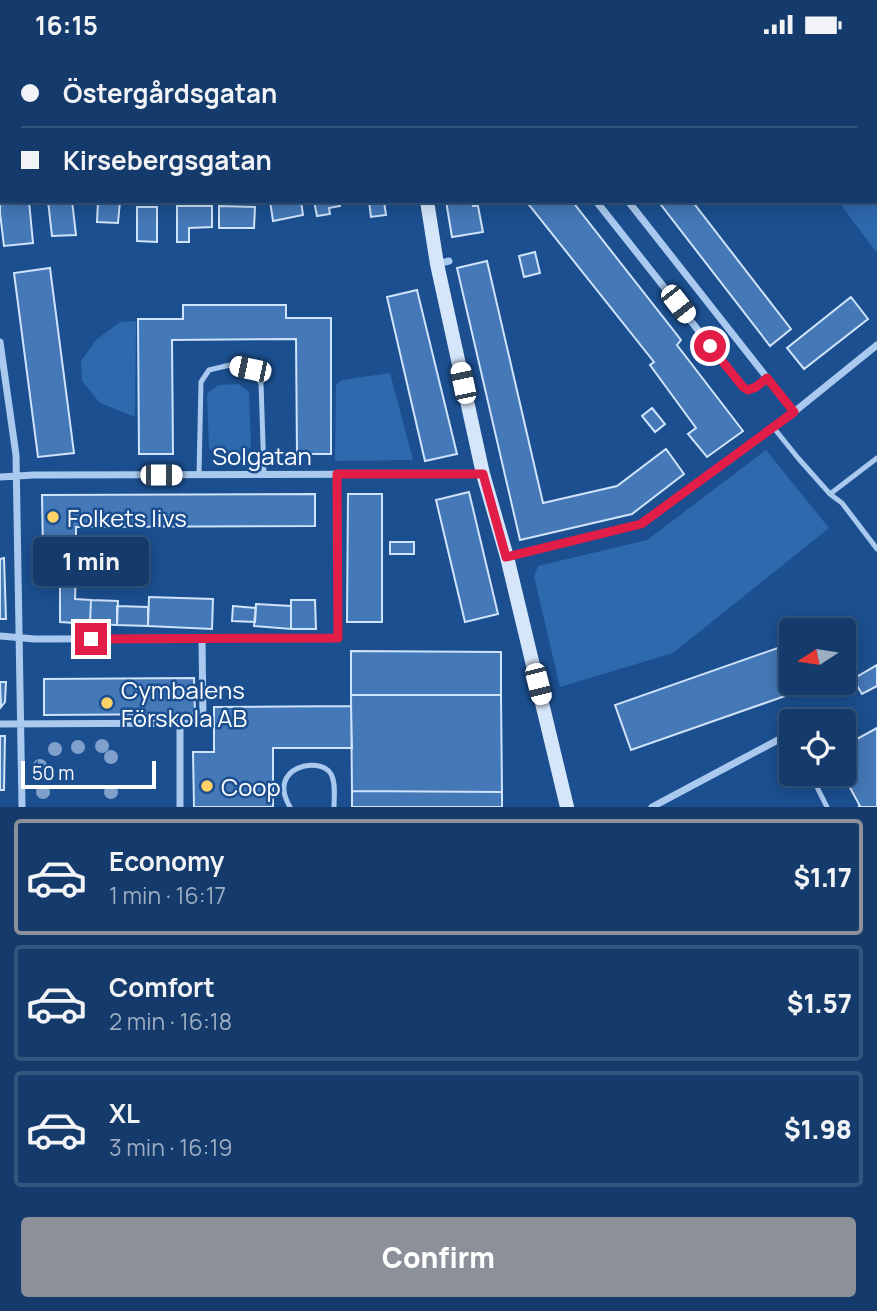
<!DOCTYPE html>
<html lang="en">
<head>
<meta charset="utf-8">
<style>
  body { margin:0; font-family:Manrope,sans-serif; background:#1d4271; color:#f1f3f6; height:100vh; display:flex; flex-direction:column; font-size:26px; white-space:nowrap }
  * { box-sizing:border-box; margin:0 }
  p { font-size:23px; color:#9dadc1 }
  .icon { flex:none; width:38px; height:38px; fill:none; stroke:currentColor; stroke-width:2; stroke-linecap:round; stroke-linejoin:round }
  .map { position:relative; height:758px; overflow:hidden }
  .drawer { display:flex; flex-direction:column; background:#143b6b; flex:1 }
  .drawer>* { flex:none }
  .banner { position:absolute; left:0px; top:0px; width:878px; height:154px; box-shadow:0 4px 18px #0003,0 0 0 2px #33557e; display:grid; align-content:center; height:154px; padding:0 21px; background:#143b6b }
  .needle { width:46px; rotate:258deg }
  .fabs { position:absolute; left:779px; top:569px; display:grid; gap:14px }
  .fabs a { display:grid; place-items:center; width:77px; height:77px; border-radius:7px; background:#143b6b; box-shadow:0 4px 18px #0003,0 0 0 2px #33557e; font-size:35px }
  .scale { position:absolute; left:21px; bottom:18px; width:135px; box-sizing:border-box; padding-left:7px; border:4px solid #fff; border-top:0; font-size:19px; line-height:24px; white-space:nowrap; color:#fff; -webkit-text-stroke:5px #1b4f8f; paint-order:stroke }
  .end { position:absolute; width:32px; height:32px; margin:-16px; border:9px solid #e11d48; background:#fff; box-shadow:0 0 0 4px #fff }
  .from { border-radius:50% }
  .bubble { position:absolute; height:49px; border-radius:7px; background:#143b6b; box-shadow:0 4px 18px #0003,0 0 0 2px #33557e; font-size:23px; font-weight:800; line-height:49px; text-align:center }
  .car { position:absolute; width:21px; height:42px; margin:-21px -10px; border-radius:9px; box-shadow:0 0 5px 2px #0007; background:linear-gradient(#fff 24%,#345 0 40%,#fff 0 76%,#345 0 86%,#fff 0) }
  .banner b { display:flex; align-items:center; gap:24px; height:66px; font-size:26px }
  .banner b+b { border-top:2px solid #33557e }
  .banner i { width:18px; height:18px; background:#f1f3f6 }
  ul { padding:12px 0 0; list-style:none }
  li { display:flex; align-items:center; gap:21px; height:116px; margin:0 14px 10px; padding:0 7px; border:4px solid #33557e; border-radius:7px }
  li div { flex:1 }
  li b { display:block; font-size:26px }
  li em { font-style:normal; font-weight:800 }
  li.on { border-color:#8c9099 }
  li>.icon { width:63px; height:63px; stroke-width:1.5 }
  .cta { display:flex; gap:14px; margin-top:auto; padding:14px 21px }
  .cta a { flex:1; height:80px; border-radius:7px; background:#8c9099; color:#fff; font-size:28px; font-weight:800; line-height:80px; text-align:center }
  .status { display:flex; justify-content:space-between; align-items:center; height:49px; padding:0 35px; background:#143b6b; direction:ltr }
  .status svg { height:19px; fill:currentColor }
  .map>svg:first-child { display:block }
</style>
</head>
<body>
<div class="status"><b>16:15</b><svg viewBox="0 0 49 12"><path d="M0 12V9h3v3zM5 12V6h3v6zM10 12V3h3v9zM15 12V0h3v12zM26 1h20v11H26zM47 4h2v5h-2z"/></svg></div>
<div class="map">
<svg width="877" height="758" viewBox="0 0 877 758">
  <rect width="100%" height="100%" fill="#1b4f8f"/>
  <path fill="#2e69ad" d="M97,0H401V2H97Z
    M877,60V204L838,152H877Z
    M136,272L135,368L100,354L82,332L81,312L96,291L120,273Z
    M390,324L413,411L335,412L336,336L342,331Z
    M238,335L249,343L251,397L243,408H217L209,399L207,345L218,336Z
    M766,401L829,479L673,604L560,638L534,527L538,517L647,491Z"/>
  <path fill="#4478b7" stroke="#cfe3fa" stroke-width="2" d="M0,103H2V152H29L33,194L4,197L0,164Z
    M48,152H72L76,186L52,187Z
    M98,152H120L118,174L97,173Z
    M270,152H301L303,166L273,172Z
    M314,152H339L340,157L329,159L330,165L317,167Z
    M369,152H384L386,166L371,168Z
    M446,152H472L473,157H478L483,183L452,188Z
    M526,152H572L681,291L677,296L743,382L707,408L688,385L696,379L650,316L654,313Z
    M658,152H692L791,280L770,297Z
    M177,157H212V178L189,179V193H177Z
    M219,157L255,158L254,179H219Z
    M137,158H157V193L137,192Z
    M535,203L540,224L524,228L519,207Z
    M487,212L543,454L617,437L666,400L684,425L632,465L520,491L457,219Z
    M50,219L74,404L38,408L14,224Z
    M417,241L457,405L425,412L387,248Z
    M851,248L868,270L804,320L787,299Z
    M183,256H286V269H331V405H297L296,290L172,291L173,405H139L138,270H183Z
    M652,359L665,375L655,383L642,367Z
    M469,443L498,565L465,573L436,451Z
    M315,445V477L76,478V506H43L42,446Z
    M348,445H382V573H347Z
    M390,493H414V505H390Z
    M4,509L6,570H0V510Z
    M60,525H76L75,550L91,551L90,575L60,573Z
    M149,548L213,550L212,580L148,577Z
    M91,551L118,552L117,576L90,575Z
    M291,551H315L316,580H291Z
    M256,555L291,557V580L254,577Z
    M117,557L148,558V577L117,576Z
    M233,557L256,559L255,573L232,572Z
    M789,595L791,601V634H802L805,640L631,701L615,656Z
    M351,602L501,603V646H351Z
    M877,616V637L862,645L853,630Z
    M194,629L195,665L44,666V630Z
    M0,633H6L5,653L1,658Z
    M351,646H501L502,743L352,742Z
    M351,657L352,699H273V758H194L193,703H214V658Z
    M877,679V758H858L860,757L842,724L844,697Z
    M0,687H5L4,741H0Z
    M352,742L502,743V758H352Z"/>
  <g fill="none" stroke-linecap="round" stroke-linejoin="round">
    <path stroke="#a9c9ee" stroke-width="5" d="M773,378L798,409L830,445L877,409
      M199,426L201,333L209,321L230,316L250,320L261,334L264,425
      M830,445L842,454L877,500
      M810,724L827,758
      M290,758C266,718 320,706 331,725C336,734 334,748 334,758"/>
    <path stroke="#a9c9ee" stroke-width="7" d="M510,0L511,2
      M0,87H2
      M596,152L743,338L748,341L756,338L767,329
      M628,152L794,363
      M437,215L449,212
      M0,293L16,406L22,758
      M0,428L34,426L482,425
      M507,508L641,475L794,363L877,296
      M0,587L35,590L338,589L337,425
      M814,672L820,669
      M180,674V758
      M0,675L203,674L202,589
      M652,758L791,684"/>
    <path stroke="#d6e6fa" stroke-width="14" d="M414,0V2
      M427,152L437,215L483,425L507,508L567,758"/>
  </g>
  <g fill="#7ea0ca">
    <circle cx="102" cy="697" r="7"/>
    <circle cx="78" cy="698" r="7"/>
    <circle cx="55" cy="700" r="7"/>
    <circle cx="111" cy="708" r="7"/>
    <circle cx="40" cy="717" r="7"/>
    <circle cx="43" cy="743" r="7"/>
    <circle cx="111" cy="743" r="7"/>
  </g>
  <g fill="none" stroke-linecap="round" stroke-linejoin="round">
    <path stroke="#e11d48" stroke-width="9" d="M91,590L338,589L337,425H483L506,508L641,475L794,363L767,329L756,338L748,341L743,338L710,297"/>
  </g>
  <g fill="#ffd166" stroke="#1b4f8f" stroke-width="2.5">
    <circle cx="53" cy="468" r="7"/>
    <circle cx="107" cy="654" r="7"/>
    <circle cx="207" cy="737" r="7"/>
  </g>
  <g text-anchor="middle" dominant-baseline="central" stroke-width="5" stroke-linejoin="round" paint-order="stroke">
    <g font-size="24" fill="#fff" stroke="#1b4f8f">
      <text x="262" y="406">Solgatan</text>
    </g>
    <g font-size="24" fill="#fff" stroke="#1b4f8f" text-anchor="start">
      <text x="67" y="468">Folkets livs</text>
      <text x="121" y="640">Cymbalens<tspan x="121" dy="28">Förskola AB</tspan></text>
      <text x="221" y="737">Coop</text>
    </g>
  </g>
</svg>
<div class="fabs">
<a><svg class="needle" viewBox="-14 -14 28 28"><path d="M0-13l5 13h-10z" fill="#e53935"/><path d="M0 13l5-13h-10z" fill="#9dadc1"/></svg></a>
<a><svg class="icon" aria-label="locate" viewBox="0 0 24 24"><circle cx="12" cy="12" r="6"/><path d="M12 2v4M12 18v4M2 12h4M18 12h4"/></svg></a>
</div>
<div class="scale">50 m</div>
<i class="end from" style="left:710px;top:297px"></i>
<i class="end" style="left:91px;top:590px"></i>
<div class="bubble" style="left:33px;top:488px;width:116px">1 min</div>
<i class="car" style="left:678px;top:255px;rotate:142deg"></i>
<i class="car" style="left:250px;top:320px;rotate:282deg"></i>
<i class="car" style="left:463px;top:334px;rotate:348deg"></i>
<i class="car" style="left:161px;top:426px;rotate:90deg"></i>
<i class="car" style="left:538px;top:635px;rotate:166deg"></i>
<div class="banner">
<b><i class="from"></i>Östergårdsgatan</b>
<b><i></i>Kirsebergsgatan</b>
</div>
</div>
<section class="drawer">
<ul>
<li class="on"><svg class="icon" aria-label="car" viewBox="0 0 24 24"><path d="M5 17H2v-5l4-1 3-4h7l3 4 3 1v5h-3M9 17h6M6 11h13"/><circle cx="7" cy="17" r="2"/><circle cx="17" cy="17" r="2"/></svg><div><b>Economy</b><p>1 min · 16:17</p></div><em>$1.17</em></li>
<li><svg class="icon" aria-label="car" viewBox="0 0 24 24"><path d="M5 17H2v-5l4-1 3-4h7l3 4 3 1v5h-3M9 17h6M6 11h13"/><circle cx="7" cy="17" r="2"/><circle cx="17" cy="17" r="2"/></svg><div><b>Comfort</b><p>2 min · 16:18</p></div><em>$1.57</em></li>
<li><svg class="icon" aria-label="car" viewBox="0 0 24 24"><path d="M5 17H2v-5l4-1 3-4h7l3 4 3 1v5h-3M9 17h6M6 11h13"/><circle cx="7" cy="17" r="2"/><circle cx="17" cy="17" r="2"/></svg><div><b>XL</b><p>3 min · 16:19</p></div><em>$1.98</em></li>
</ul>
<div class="cta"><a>Confirm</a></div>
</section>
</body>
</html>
